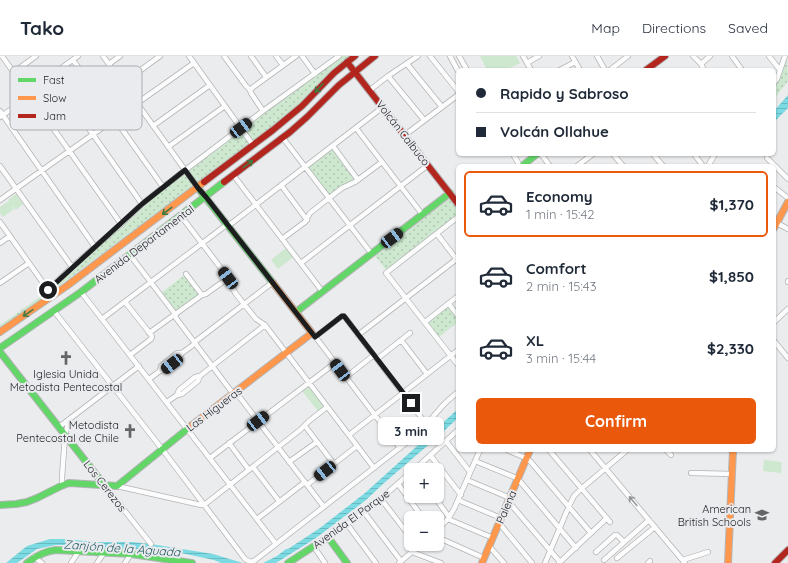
<!DOCTYPE html>
<html lang="en">
<head>
<meta charset="utf-8">
<style>
  body { margin:0; font-family:Quicksand,sans-serif; background:#f6f6f7; color:#1f2937; height:100vh; display:flex; flex-direction:column; font-size:15px; white-space:nowrap }
  * { box-sizing:border-box; margin:0 }
  p { font-size:13px; color:#747a83 }
  .icon { flex:none; width:22px; height:22px; fill:none; stroke:currentColor; stroke-width:2; stroke-linecap:round; stroke-linejoin:round }
  .map { position:relative; flex:1; overflow:hidden }
  .panel { position:absolute; left:456px; top:108px; width:320px; height:288px; display:flex; flex-direction:column; background:#fff; border-radius:6px; box-shadow:0 1px 3px #0004 }
  .panel>* { flex:none }
  .banner { position:absolute; left:456px; top:12px; width:320px; height:88px; border-radius:6px; box-shadow:0 1px 3px #0004; display:grid; align-content:center; height:88px; padding:0 20px; background:#fff }
  .fabs { position:absolute; left:404px; top:407px; display:grid; gap:8px }
  .fabs a { display:grid; place-items:center; width:40px; height:40px; border-radius:6px; background:#fff; box-shadow:0 1px 3px #0004; font-size:20px }
  .end { position:absolute; width:18px; height:18px; margin:-9px; border:5px solid #1c1d1e; background:#fff; box-shadow:0 0 0 2px #fff }
  .from { border-radius:50% }
  .bubble { position:absolute; height:28px; border-radius:6px; background:#fff; box-shadow:0 1px 3px #0004; font-size:13px; font-weight:800; line-height:28px; text-align:center }
  .car { position:absolute; width:12px; height:24px; margin:-12px -6px; border-radius:5px; box-shadow:0 0 3px 1px #0007; background:linear-gradient(#222 24%,#8ab4d8 0 40%,#222 0 76%,#8ab4d8 0 86%,#222 0) }
  .banner b { display:flex; align-items:center; gap:14px; height:38px; font-size:15px }
  .banner b+b { border-top:1px solid #e0e1e3 }
  .banner i { width:10px; height:10px; background:#1f2937 }
  ul { padding:7px 0 0; list-style:none }
  li { display:flex; align-items:center; gap:12px; height:66px; margin:0 8px 6px; padding:0 12px; border:2px solid transparent; border-radius:6px }
  li div { flex:1 }
  li b { display:block; font-size:15px }
  li em { font-style:normal; font-weight:800 }
  li.active { border-color:#ea580c }
  li>.icon { width:36px; height:36px; stroke-width:1.5 }
  .primary-button { display:flex; gap:8px; margin-top:auto; padding:8px 20px }
  .primary-button a { flex:1; height:46px; border-radius:6px; background:#ea580c; color:#fff; font-size:16px; font-weight:800; line-height:46px; text-align:center }
  header { display:flex; align-items:center; gap:24px; box-sizing:border-box; height:56px; padding:0 20px; background:#fff; border-bottom:1px solid #e0e1e3 }
  header strong { font-size:19px }
  nav { display:flex; gap:22px; margin-inline-start:auto; font-size:14px }
  .map>svg:first-child { display:block }
</style>
</head>
<body>
<header>
<strong>Tako</strong>
<nav><a>Map</a><a>Directions</a><a>Saved</a></nav>
</header>
<div class="map">
<svg width="788" height="507" viewBox="0 0 788 507">
  <defs>
    <pattern id="park-dots" width="8" height="8" patternUnits="userSpaceOnUse"><rect width="8" height="8" fill="#cde8cf"/><path d="M2 2h.1M6 6h.1" fill="none" stroke="#afc7b1" stroke-width="1.8" stroke-linecap="round"/></pattern>
    <pattern id="water-rules" width="6" height="5" patternUnits="userSpaceOnUse"><rect width="6" height="5" fill="#7bdae2"/><path d="M0 2.5h6" fill="none" stroke="#6abbc1"/></pattern>
  </defs>
  <rect width="100%" height="100%" fill="#ebecee"/>
  <path fill="#cde8cf" d="M480,0H516L520,7L506,14H487Z
    M16,138L23,148L16,154L12,149L14,153L3,161L0,157V151L9,145L8,144Z
    M286,192L293,201L278,213L271,204Z
    M309,330L325,350L318,355L302,335Z
    M764,404L782,406L781,417L763,415Z"/>
  <path fill="url(#park-dots)" d="M342,0H350L322,24L296,53L0,274V269L51,233L73,215L124,167L166,131L266,55Z
    M787,0L788,25L774,43V28Z
    M332,92L357,123L329,140L307,111Z
    M449,143L458,153V159L387,215L375,200Z
    M185,219L199,238L176,255L162,236Z
    M446,251H448L458,263V266L439,281L428,266L429,264Z"/>
  <path fill="url(#water-rules)" d="M788,39V52L774,66V55Z
    M458,353V362L433,385L384,427L366,444L316,482L276,507H263L277,500L286,493H288L320,472L365,437Z
    M50,483H68L92,486H132L151,488L213,498L243,507H221L214,504L181,497L131,493L95,492L67,489H56L37,493L17,507H6L27,490Z"/>
  <g fill="none" stroke-linecap="round" stroke-linejoin="round">
    <defs>
      <path id="street" d="M2,0L121,168
        M103,0L198,132
        M189,0L253,89
        M224,0L246,30L250,34L251,37L263,55
        M251,0L266,21
        M276,0L283,9
        M302,0L315,18
        M430,0L458,35
        M450,0L458,15
        M459,0L467,14
        M523,0L531,14
        M572,0L580,14
        M597,0L605,14
        M693,0L701,8L704,14
        M732,0L742,14
        M769,0L780,14
        M73,4L163,131
        M527,7L539,0
        M109,8L120,0
        M407,8L442,51
        M701,8L710,0
        M560,14L575,6
        M610,14L628,0
        M14,16L36,0
        M51,19L142,148
        M388,20L424,64
        M123,27L160,0
        M774,27L777,23L785,0
        M250,34L252,32L296,0
        M370,34L388,20L418,0
        M28,36L78,0
        M0,55L95,191
        M0,61L31,40
        M153,70L210,29
        M356,72L422,158
        M405,79L458,39
        M283,82L371,197
        M333,90L358,124
        M168,91L225,50
        M513,98L520,110
        M541,98L550,110
        M613,98L623,110
        M653,98L663,110
        M694,98L703,110
        M767,102L788,123
        M0,110L72,211
        M577,110L593,98
        M708,110L715,98
        M234,120L322,235
        M281,129L307,164
        M774,131L788,142
        M0,144L194,7
        M181,160L230,224L233,233L236,238L256,263L265,269L374,412
        M458,161L386,217L458,309
        M0,166L53,241
        M777,167L788,173
        M437,178L458,205
        M282,183L305,166L310,157L342,132L355,126L382,106
        M0,187L10,180
        M130,199L175,258L176,262L231,335L238,339L324,451
        M301,207L428,109
        M186,218L202,239
        M788,226V225
        M0,227L29,207
        M48,234L72,211L121,168L142,148L163,131L263,55L339,0
        M81,236L276,488
        M125,246L152,280L151,283L130,299
        M449,248L458,260
        M54,255L162,393L245,503L250,506L254,505L276,488L420,376C427,369 432,361 439,354C444,347 451,342 458,336
        M102,263L225,170L232,167L383,51
        M425,266L458,240
        M774,266L788,253
        M149,277L202,239L206,238L228,222
        M314,279L400,392
        M358,279L458,202
        M315,281L342,260H344L427,369
        M401,284L427,318
        M774,285L788,302
        M377,303L410,277
        M160,315C168,313 178,305 182,297
        M346,321L374,299
        M149,323L160,315L161,310L177,297H182L193,289L196,285L273,226
        M177,339L182,338L198,325L200,320L215,308L265,269
        M167,346L177,339L179,334L195,321L200,320
        M305,370L334,408
        M59,371L139,310
        M349,379L458,294
        M446,385L470,416
        M229,387L249,414
        M507,394L526,402L530,405L591,477
        M549,394L610,466
        M590,394L685,507
        M666,394L671,399
        M430,399L461,439
        M210,402L335,307
        M475,405L514,421L518,423L576,492
        M289,406L317,386
        M253,411L279,445
        M414,414L458,374
        M691,417L733,418
        M467,424L510,442
        M398,428L423,462
        M62,429V421L65,380L69,364
        M307,429L357,390
        M105,430L151,488
        M117,430L201,449H204L300,374L309,365L327,351
        M434,440L449,461
        M381,443L411,482
        M458,444L501,462
        M508,445L560,506
        M364,456L401,505
        M257,463L305,426
        M448,463L493,482
        M499,467L532,507
        M347,468L376,507
        M437,474L448,463L454,453L480,394
        M328,481L375,448L411,416
        M437,481L484,502
        M489,490L504,507
        M314,491L325,507
        M412,496L441,507
        M596,496L615,479H617L624,486
        M34,501L42,507
        M617,502L655,471
        M604,504L649,464
        M683,504L708,496
        M71,507L79,495
        M97,507L104,497
        M125,507L131,498
        M399,507L421,488
        M545,507L569,450L574,440L581,433L627,394
        M559,507L607,462
        M648,507L650,505"/>
      <path id="fast" d="M522,110L537,98
        M198,132L273,227
        M296,256L450,137
        M0,292L81,236L224,126
        M0,296L105,430
        M0,449L16,448L27,446L37,442L61,430L69,427L117,430L191,370
        M27,507C36,500 45,495 56,494L131,498L192,507
        M288,507L328,481L347,507"/>
      <path id="slow" d="M774,172L788,146
        M0,276L68,229L204,126
        M191,370L312,277L273,227
        M482,507L530,394
        M728,507L733,394"/>
      <path id="jam" d="M347,6L458,148
        M646,14L665,0
        M204,126L273,74L302,50L334,17L355,0
        M224,126L290,76L307,61L339,29L375,0
        M775,507L788,494"/>
    </defs>
    <use href="#street" stroke="#b3b4b6" stroke-width="6"/>
    <use href="#fast" stroke="#b3b4b6" stroke-width="8"/>
    <use href="#slow" stroke="#b3b4b6" stroke-width="8"/>
    <use href="#jam" stroke="#b3b4b6" stroke-width="8"/>
    <use href="#street" stroke="#fcfcfc" stroke-width="4.5"/>
    <use href="#fast" stroke="#63d668" stroke-width="6"/>
    <use href="#slow" stroke="#ff974d" stroke-width="6"/>
    <use href="#jam" stroke="#b3261e" stroke-width="6"/>
  </g>
  <defs><path id="oneway-shaft" d="M-6 0H5M1.5-3L5.5 0L1.5 3" fill="none" stroke-width="1.6" stroke-linecap="round" stroke-linejoin="round"/></defs>
  <g stroke="#407a43">
    <use href="#oneway-shaft" transform="translate(319 32) rotate(132)"/>
    <use href="#oneway-shaft" transform="translate(248 108) rotate(-38)"/>
    <use href="#oneway-shaft" transform="translate(167 155) rotate(143)"/>
    <use href="#oneway-shaft" transform="translate(28 257) rotate(146)"/>
  </g>
  <use stroke="#979898" href="#oneway-shaft" transform="translate(633 445) rotate(-130)"/>
  <g fill="none" stroke-linecap="round" stroke-linejoin="round">
    <path stroke="#1c1d1e" stroke-width="5" d="M48,234L142,148L185,114L198,132L206,141L315,281L342,260H344L411,347"/>
  </g>
  <defs>
    <symbol id="church-bare" viewBox="-9 -9 18 18"><path d="M-1.2-6h2.4v3.5h3.3v2.4h-3.3V6h-2.4V-.1h-3.3v-2.4h3.3Z" fill="#646567" stroke="#eaebef" stroke-width="2.5" paint-order="stroke"/></symbol>
    <symbol id="school-bare" viewBox="-9 -9 18 18"><path d="M0-5L7-2L0 1L-7-2ZM-4 1L0 2.5L4 1V4Q0 6-4 4Z" fill="#646567" stroke="#eaebef" stroke-width="2.5" paint-order="stroke"/></symbol>
  </defs>
  <g fill-rule="evenodd">
    <use href="#church-bare" x="56" y="292" width="20" height="20"/>
    <use href="#church-bare" x="120" y="365" width="20" height="20"/>
    <use href="#school-bare" x="752" y="449" width="20" height="20"/>
  </g>
  <g text-anchor="middle" dominant-baseline="central" stroke-width="4" stroke-linejoin="round" paint-order="stroke">
    <g font-size="11" fill="#1c1d1e" stroke="#eaebef">
      <text transform="translate(403 77) rotate(52)">Volcán Calbuco</text>
      <text transform="translate(144 188) rotate(-37)">Avenida Departamental</text>
      <text transform="translate(214 353) rotate(-37)">Las Higueras</text>
      <text transform="translate(105 430) rotate(52)">Los Cerezos</text>
      <text transform="translate(506 451) rotate(-67)">Palena</text>
      <text transform="translate(351 463) rotate(-36)">Avenida El Parque</text>
    </g>
    <g font-size="11" fill="#1c1d1e" stroke="#eaebef" text-anchor="end">
      <text x="66" y="318" text-anchor="middle">Iglesia Unida<tspan x="66" dy="13">Metodista Pentecostal</tspan></text>
      <text x="119" y="369">Metodista<tspan x="119" dy="13">Pentecostal de Chile</tspan></text>
      <text x="751" y="453">American<tspan x="751" dy="13">British Schools</tspan></text>
    </g>
    <g font-size="12" font-style="italic" fill="#1d565a" stroke="#eaebef">
      <text transform="translate(122 492) rotate(4)">Zanjón de la Aguada</text>
    </g>
  </g>
  <rect x="10" y="10" width="132" height="64" rx="6" fill="#eaebef" stroke="#acadb0" stroke-width="1"/>
  <rect x="18" y="22" width="18" height="4" fill="#63d668"/>
  <rect x="18" y="40" width="18" height="4" fill="#ff974d"/>
  <rect x="18" y="58" width="18" height="4" fill="#b3261e"/>
  <g font-size="11" fill="#1c1d1e">
    <text x="43" y="28">Fast</text>
    <text x="43" y="46">Slow</text>
    <text x="43" y="64">Jam</text>
  </g>
</svg>
<div class="fabs">
<a>+</a>
<a>−</a>
</div>
<i class="end from" style="left:48px;top:234px"></i>
<i class="end" style="left:411px;top:347px"></i>
<div class="bubble" style="left:378px;top:361px;width:66px">3 min</div>
<i class="car" style="left:241px;top:72px;rotate:53deg"></i>
<i class="car" style="left:392px;top:182px;rotate:53deg"></i>
<i class="car" style="left:228px;top:222px;rotate:323deg"></i>
<i class="car" style="left:172px;top:308px;rotate:232deg"></i>
<i class="car" style="left:340px;top:314px;rotate:323deg"></i>
<i class="car" style="left:258px;top:365px;rotate:53deg"></i>
<i class="car" style="left:325px;top:415px;rotate:232deg"></i>
<div class="banner">
<b><i class="from"></i>Rapido y Sabroso</b>
<b><i></i>Volcán Ollahue</b>
</div>
<section class="panel">
<ul>
<li class="active"><svg class="icon" aria-label="car" viewBox="0 0 24 24"><path d="M5 17H2v-5l4-1 3-4h7l3 4 3 1v5h-3M9 17h6M6 11h13"/><circle cx="7" cy="17" r="2"/><circle cx="17" cy="17" r="2"/></svg><div><b>Economy</b><p>1 min · 15:42</p></div><em>$1,370</em></li>
<li><svg class="icon" aria-label="car" viewBox="0 0 24 24"><path d="M5 17H2v-5l4-1 3-4h7l3 4 3 1v5h-3M9 17h6M6 11h13"/><circle cx="7" cy="17" r="2"/><circle cx="17" cy="17" r="2"/></svg><div><b>Comfort</b><p>2 min · 15:43</p></div><em>$1,850</em></li>
<li><svg class="icon" aria-label="car" viewBox="0 0 24 24"><path d="M5 17H2v-5l4-1 3-4h7l3 4 3 1v5h-3M9 17h6M6 11h13"/><circle cx="7" cy="17" r="2"/><circle cx="17" cy="17" r="2"/></svg><div><b>XL</b><p>3 min · 15:44</p></div><em>$2,330</em></li>
</ul>
<div class="primary-button"><a>Confirm</a></div>
</section>
</div>
</body>
</html>
